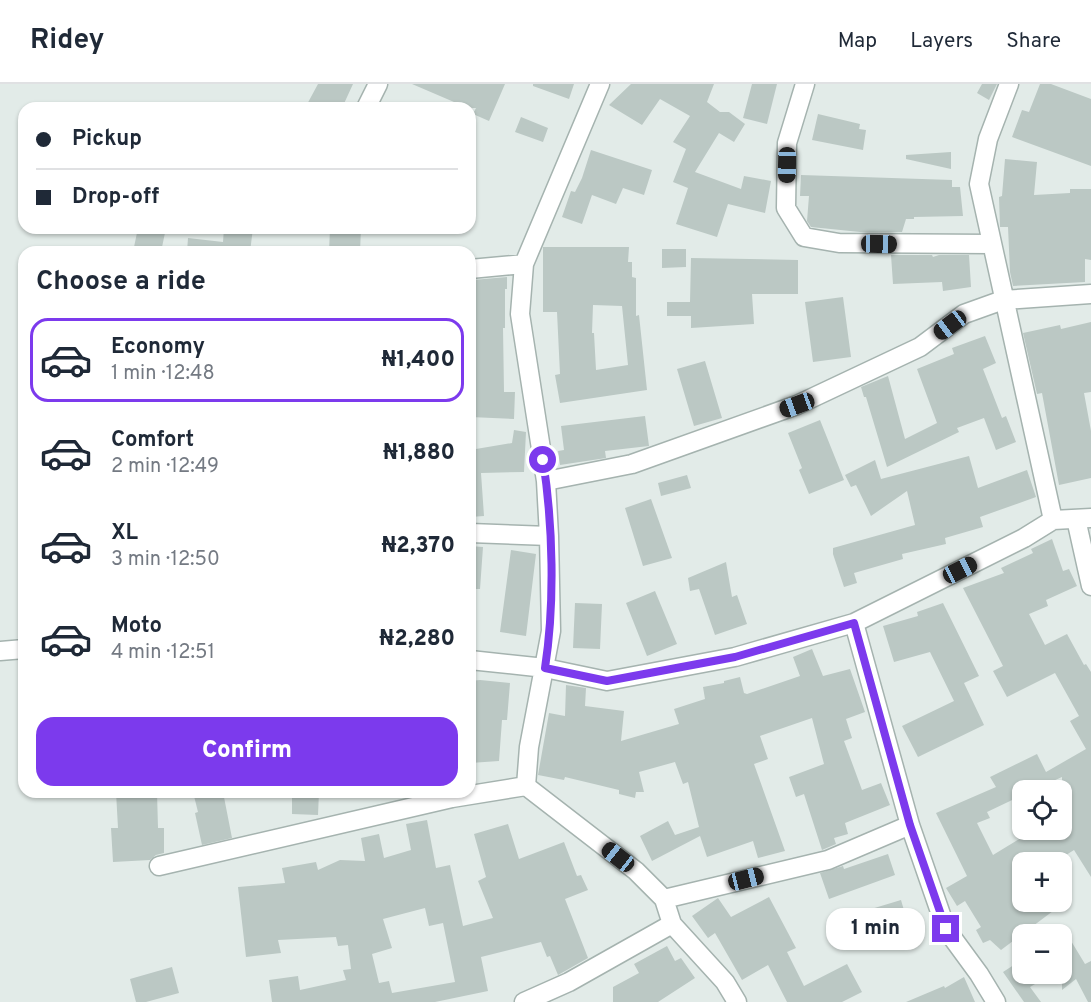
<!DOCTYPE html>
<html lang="en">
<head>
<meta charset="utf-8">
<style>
  body { margin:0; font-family:Overpass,sans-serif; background:#f6f6f7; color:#1f2937; height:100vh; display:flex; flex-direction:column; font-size:22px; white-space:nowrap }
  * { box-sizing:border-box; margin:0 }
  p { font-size:20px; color:#747a83 }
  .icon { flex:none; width:33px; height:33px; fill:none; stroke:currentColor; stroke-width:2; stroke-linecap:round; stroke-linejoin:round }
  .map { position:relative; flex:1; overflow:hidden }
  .drawer { position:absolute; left:18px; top:162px; width:458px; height:552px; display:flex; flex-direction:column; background:#fff; border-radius:18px; box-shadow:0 2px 4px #0004 }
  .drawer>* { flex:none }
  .top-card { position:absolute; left:18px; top:18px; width:458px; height:132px; border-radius:18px; box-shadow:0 2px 4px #0004; display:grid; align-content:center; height:132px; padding:0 18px; background:#fff }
  .tools { position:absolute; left:1012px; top:696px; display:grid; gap:12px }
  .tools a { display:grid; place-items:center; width:60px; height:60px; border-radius:12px; background:#fff; box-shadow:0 2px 4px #0004; font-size:30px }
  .end { position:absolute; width:27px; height:27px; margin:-14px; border:8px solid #7c3aed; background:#fff; box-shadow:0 0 0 3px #fff }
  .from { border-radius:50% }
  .bubble { position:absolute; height:42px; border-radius:18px; background:#fff; box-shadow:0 2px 4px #0004; font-size:20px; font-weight:800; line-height:42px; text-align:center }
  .car { position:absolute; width:18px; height:36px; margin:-18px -9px; border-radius:8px; box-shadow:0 0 4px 2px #0007; background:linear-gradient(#222 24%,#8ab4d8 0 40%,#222 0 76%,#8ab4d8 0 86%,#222 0) }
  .top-card b { display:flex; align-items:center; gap:21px; height:57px; font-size:22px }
  .top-card b+b { border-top:2px solid #e0e1e3 }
  .top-card i { width:15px; height:15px; background:#1f2937 }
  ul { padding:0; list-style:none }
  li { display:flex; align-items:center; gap:18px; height:84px; margin:0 12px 9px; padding:0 6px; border:3px solid transparent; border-radius:18px }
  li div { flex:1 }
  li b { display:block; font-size:22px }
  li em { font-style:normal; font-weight:800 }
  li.active { border-color:#7c3aed }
  li>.icon { width:54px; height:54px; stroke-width:1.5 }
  h2 { padding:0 18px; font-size:27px; line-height:72px }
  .button { display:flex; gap:12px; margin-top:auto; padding:12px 18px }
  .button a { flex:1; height:69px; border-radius:18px; background:#7c3aed; color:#fff; font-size:24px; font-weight:800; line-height:69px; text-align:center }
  header { display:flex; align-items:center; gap:36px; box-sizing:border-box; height:84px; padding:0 30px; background:#fff; border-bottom:2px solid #e0e1e3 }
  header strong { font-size:28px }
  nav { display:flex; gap:33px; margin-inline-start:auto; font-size:21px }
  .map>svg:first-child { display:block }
</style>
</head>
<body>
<header>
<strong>Ridey</strong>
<nav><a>Map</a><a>Layers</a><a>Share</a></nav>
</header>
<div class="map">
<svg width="1091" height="918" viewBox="0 0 1091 918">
  <rect width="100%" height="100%" fill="#e2ebe8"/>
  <path fill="#bbc8c4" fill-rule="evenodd" d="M318,0H353L342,24H305Z
    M412,0H505L489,37L473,30L476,24H468Z
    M533,0H574L569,15L533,2Z
    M631,0H714L707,18L720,28H729L745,40L734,58L719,49L695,88L741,105L744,92L771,97L765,129L728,120L717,153L676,140L688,104L673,98L686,65L673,58L690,32L660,15L642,41L609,21Z
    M752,0H777L767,40L743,34Z
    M982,0H997L989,16L977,9Z
    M1040,0H1051L1091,15V82L1012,53L1022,26L1029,28Z
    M818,30L860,40L859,45L866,46L863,66L812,56Z
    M521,33L548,44L543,58L515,48Z
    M591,66L652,86L644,111L623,104L616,120L592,111L582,140L562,133L571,107L575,108L582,94Z
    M951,68V85L906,75V71Z
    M1005,75L1037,78L1034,111L1070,109V105H1091V176L1085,175V198L1013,202L1010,188L1008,143H1000L999,113L1002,112Z
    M801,91L952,96V103H960L963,132L914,133V135H906L902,148H860L811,143L807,137L809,112H800Z
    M138,144H166L161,168L134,163Z
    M224,144H253L250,168H187L188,154L223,158Z
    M330,144H361L360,168H329Z
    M543,163H629L628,178H632V193L636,194V232L639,231L647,306L560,319L555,291L560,290L557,228H543ZM593,221L622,222L628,281L596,286L594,249H592Z
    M662,165H686V183L662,184Z
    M891,171H932L933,173L939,171H969L971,203L943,207L942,198L893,200Z
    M691,174L798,176V210H752L754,240L691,244V232H667V218H690Z
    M507,193V205H505V244H503L504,308H515L514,335L470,333V306H472L470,209H473V196Z
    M843,213L851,273L813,278L805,218Z
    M1091,238V308L1084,309L1091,347V394L1059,401L1042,309L1037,310L1023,249L1060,241L1061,245Z
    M985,252L996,279L983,285L1002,334L1006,332L1016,358L996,366L984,334L957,344L959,348L887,383L866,313H864L861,303L888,292L905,355L937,339L917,285L954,270L952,264Z
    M705,277L722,334L694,342L677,285Z
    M645,332L649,362L605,367L606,374L560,381L558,367L564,366L561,342Z
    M820,336L844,396L809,410L799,386L802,384L788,349Z
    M514,346L526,348L524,388L481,389L484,432L470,433V366L512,359Z
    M969,372L978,404L1027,386L1036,413L980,433L983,443L945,454L946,460L902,470L903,475L854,489L857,499L844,503L833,470V464L915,441L907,407L871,432L856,401L851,403L845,391L875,376L881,395Z
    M687,391L691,404L661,412L658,399Z
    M651,415L672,474L643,482L625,424Z
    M1052,455L1063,487L1069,485L1077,502L1046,516L1048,522L1029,530L1045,561L1067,550L1084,581L1086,580L1091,588V793L1074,766L1055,778H1023V818H1065L1001,866L990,856L983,859L976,846L981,843L965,817L957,822L946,804L967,792L936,729L996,703L990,693L1037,670L1046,688L1086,665L1070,637L1079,632L1055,589L1007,613L993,587L1003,582L963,504L1004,489L1001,484L1033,469L1031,465ZM1062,693V746H1034L993,771L977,739L990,734L987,728L1023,711V706H1033Z
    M470,462L483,463L480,505H470Z
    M511,466L536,470L526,552L500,548Z
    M726,478L732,513L737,511L747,540L715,551L699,505L690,507L688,494Z
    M655,507L677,560L647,572L626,519Z
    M575,519L602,520L600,565L573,564Z
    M943,519L979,592L964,599L984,641L918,673L902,642L954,617L930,568L894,578L883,542L918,532L917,528Z
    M812,565L823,592L850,585L865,628L846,635L852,654L844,657L862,706L881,699L890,721L845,739L848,750L834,754L836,760L822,766L804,710L796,713L789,693L824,680L812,634L760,652L768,675L754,680L785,767L758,774L753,757L707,773L700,752L652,777L640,752L668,737L675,751L699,743L688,698L683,700L675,678L639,688L644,708H636L635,714L619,710V706L565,693L564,696L538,691L549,629L565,632L566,601L586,604L585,622L624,627L621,657L679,640L674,625L705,615L703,603L724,599V597L740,593L744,609L747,610L800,592L793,573Z
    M480,596L510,599L507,636H502L499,677L470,679L474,655L470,654V597Z
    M116,708H157L158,744H164V769L156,771L150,776L113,778L111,744H118Z
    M193,708H223L232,754L202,761L195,729L198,728Z
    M292,708H319L318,731L292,730Z
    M427,736L436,784L450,781L463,842L493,834L478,797L486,793L474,750L508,740L519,775L564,758L577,792L581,791L588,806L565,815L588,874L558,891L550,872L547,873L541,858L481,873L488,907L435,918H272L269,896L298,892L300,906L346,896L343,886L351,885L348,861L338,862L336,853L278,856L281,869L246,873L238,803L285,799L282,784L316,778L318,786L340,776L365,777L361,754L379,750L384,774L411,766L406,740ZM425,824L429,842L443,839L455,898L392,909L389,897L379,899L372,870L392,864L383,835Z
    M888,770L895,791L829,815L820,789L843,782L844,785Z
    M769,813L796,864L787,868L804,902L847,880L862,908L842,918H787L768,881L742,896L715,849L708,854L692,832L718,814L731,833Z
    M901,816L910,847L858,866L848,832Z
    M1062,842L1085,880L1091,877V918H1088L1076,895L1062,906Z
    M667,862L675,877L681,874L695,894L658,918H613V903L639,889L634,880Z
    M1023,875V890H1052L1030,903L1041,918H1024L1003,888Z
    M172,883L179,909L146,918H136L130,895Z
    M964,893L975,918H906L944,902L945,904Z"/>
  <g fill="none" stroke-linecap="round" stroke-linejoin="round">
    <defs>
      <path id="minor" d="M805,0L787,59L786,124L804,153L839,159L991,160
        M1009,0L988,55L979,100L1053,436
        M366,24L378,0
        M470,185L524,180
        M546,397L632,380L797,321L920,263L964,230L1003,216L1091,210
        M1076,435L1091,502
        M470,449L549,452
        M854,539L910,741L946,845L979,890L996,918
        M0,567L24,565
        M470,576L545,584L607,597L735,573L854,539L1024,454L1053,436L1091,434
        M526,702L636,787L664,815L672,840L725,898L737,918
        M159,782L452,714L526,702L529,663L551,547L549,452L546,397L520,230L524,180L600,0
        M664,815L828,776L910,741
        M524,918L569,898L672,840"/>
    </defs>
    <use href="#minor" stroke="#a5b3af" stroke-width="21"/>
    <use href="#minor" stroke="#fff" stroke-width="18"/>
  </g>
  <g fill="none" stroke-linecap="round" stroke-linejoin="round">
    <path stroke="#7c3aed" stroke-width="8" d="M543,376C553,441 555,519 545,584L607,597L735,573L854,539L910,741L946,845"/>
  </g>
</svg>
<div class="tools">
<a><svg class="icon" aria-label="locate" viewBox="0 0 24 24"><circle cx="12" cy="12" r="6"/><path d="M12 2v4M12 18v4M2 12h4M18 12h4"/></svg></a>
<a>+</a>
<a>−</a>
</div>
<i class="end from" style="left:543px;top:376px"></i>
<i class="end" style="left:946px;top:845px"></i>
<div class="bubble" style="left:826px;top:824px;width:99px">1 min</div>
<i class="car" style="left:787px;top:81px;rotate:181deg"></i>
<i class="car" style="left:879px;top:160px;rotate:91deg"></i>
<i class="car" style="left:950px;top:241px;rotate:233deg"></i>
<i class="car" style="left:797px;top:321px;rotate:250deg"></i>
<i class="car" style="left:960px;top:486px;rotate:63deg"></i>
<i class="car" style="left:618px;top:773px;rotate:308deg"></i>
<i class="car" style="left:746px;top:795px;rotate:76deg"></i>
<div class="top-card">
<b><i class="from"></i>Pickup</b>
<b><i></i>Drop-off</b>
</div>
<section class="drawer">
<h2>Choose a ride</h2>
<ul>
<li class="active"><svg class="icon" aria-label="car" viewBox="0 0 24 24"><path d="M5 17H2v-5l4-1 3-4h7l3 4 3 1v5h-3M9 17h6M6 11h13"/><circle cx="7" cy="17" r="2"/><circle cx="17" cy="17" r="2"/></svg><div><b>Economy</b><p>1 min · 12:48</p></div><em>₦1,400</em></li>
<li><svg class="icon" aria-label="car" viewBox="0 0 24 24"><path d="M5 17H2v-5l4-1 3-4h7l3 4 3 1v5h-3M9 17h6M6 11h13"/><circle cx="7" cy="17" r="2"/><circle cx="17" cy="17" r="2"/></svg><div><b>Comfort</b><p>2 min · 12:49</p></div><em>₦1,880</em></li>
<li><svg class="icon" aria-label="car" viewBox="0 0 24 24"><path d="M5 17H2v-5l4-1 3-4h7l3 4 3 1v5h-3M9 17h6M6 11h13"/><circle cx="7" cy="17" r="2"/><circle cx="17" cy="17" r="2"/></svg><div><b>XL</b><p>3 min · 12:50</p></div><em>₦2,370</em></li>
<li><svg class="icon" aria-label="car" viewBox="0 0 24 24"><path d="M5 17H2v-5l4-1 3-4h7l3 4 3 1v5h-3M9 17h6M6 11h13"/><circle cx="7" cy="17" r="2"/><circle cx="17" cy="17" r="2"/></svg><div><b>Moto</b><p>4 min · 12:51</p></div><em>₦2,280</em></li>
</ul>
<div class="button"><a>Confirm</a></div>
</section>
</div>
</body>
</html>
